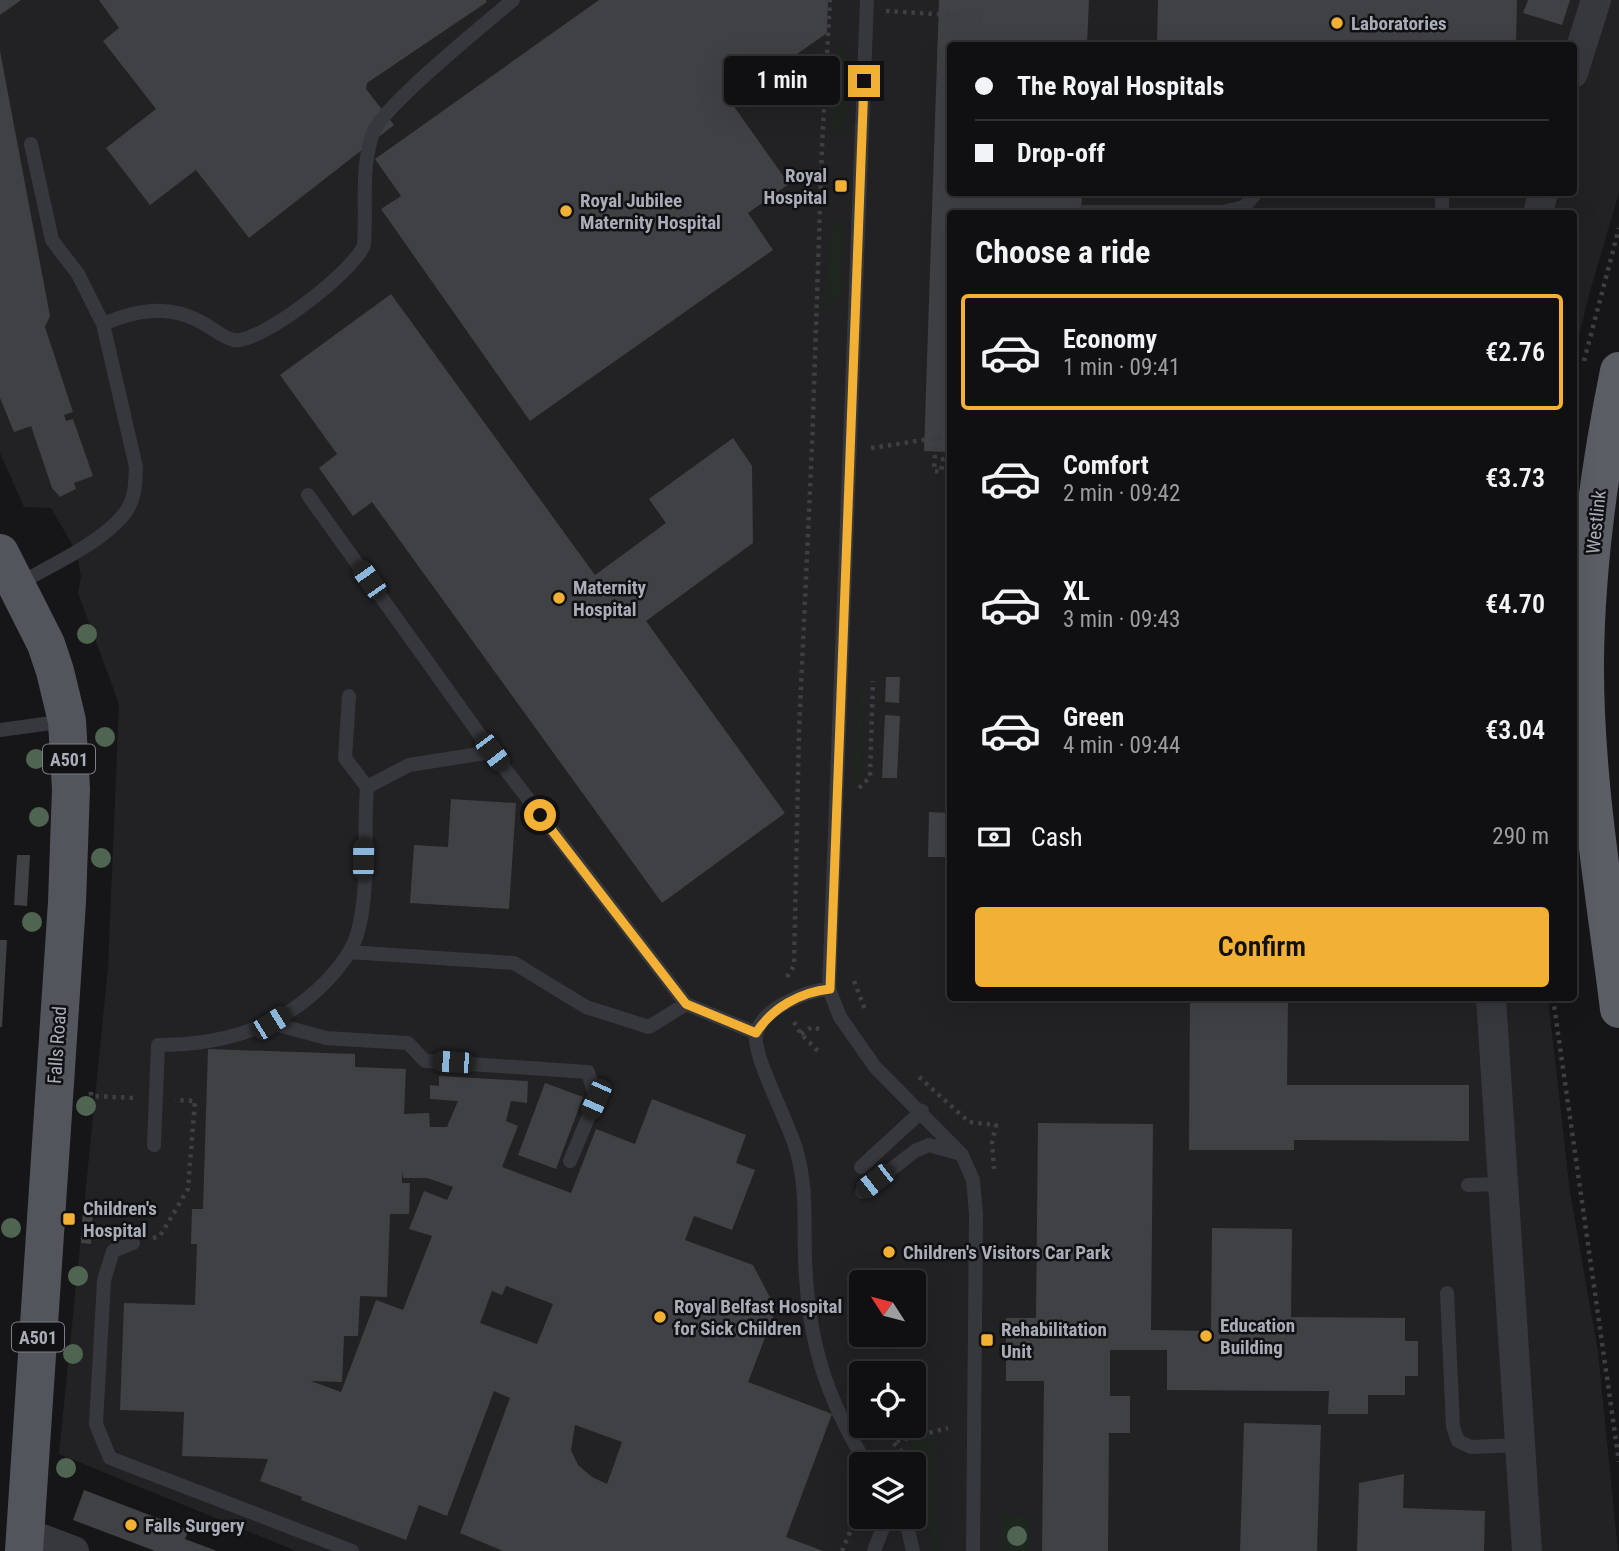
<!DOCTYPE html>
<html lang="en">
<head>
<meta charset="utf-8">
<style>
  body { margin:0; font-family:"Roboto Condensed",sans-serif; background:#19191b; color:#f1f3f6; height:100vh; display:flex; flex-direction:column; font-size:26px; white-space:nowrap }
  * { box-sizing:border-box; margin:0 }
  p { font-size:23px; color:#9c9d9f }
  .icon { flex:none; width:38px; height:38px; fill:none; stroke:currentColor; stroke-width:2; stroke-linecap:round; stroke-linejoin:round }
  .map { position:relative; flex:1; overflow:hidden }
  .details { position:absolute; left:947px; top:210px; width:630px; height:791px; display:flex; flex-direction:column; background:#101012; border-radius:7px; box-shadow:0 7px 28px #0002,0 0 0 2px #303032 }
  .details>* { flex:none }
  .hud { position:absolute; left:947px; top:42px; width:630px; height:154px; border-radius:7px; box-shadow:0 7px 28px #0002,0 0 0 2px #303032; display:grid; align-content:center; height:154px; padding:0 28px; background:#101012 }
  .needle { width:46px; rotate:306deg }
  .fabs { position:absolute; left:849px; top:1270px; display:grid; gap:14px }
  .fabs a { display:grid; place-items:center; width:77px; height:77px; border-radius:7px; background:#101012; box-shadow:0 7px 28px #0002,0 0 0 2px #303032; font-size:35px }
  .end { position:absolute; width:32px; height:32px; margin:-16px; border:9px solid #f2b134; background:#111; box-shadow:0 0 0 4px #111 }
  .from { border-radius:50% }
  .bubble { position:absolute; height:49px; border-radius:7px; background:#101012; box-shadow:0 7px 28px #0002,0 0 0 2px #303032; font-size:23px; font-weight:600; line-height:49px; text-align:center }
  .car { position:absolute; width:21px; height:42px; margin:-21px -10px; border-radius:9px; box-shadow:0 0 5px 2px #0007; background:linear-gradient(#222 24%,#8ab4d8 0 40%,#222 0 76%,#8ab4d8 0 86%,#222 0) }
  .hud b { display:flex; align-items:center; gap:24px; height:66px; font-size:26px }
  .hud b+b { border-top:2px solid #303032 }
  .hud i { width:18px; height:18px; background:#f1f3f6 }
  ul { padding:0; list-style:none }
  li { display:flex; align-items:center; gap:21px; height:116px; margin:0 14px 10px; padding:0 14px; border:4px solid transparent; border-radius:7px }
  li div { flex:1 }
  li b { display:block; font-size:26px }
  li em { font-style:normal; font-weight:600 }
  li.on { border-color:#f2b134 }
  li>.icon { width:63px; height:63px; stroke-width:1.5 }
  h2 { padding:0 28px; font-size:32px; line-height:84px }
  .pay { display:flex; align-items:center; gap:18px; height:77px; padding:0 28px; font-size:26px }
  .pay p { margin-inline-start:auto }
  .cta { display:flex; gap:14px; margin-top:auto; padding:14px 28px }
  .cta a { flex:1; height:80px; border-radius:7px; background:#f2b134; color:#111; font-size:28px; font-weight:600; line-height:80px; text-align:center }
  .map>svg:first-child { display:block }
</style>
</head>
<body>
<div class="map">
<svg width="1619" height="1551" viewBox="0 0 1619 1551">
  <rect width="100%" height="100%" fill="#161618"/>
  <path fill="#222225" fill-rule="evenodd" d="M0,0H1619V193L1590,291L1573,360V214H950V998H1548L1570,1192L1598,1352L1618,1551H296L59,1454L108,968L119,704L78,593L81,576L76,551L51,508L24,507L0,453ZM950,46H1573V192H950ZM861,1283H914V1335H861ZM861,1374H914V1426H861ZM861,1465H914V1517H861Z"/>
  <path fill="#1e261f" d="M841,48C853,56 851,106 846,119C843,127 837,132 830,134L836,51Z
    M833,216L843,225L842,294L823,312Z
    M858,690H866L861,774L853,787Z
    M935,1433L938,1551H934L921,1487L933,1480L909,1442Z
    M1002,1512L1029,1518V1551H1001Z"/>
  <path fill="#404145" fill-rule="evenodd" d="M0,0H21L0,15Z
    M99,0H486L487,2L367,83L366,89L394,125L249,238L196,170L150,205L106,148L156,109L103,41L119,28Z
    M599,0H828L827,33L730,101L789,184L748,213L773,250L530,421L381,209L401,196L375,159Z
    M939,0H1089L1087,46H950V192H1082L1081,214H950V452L924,451Z
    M1158,0H1517L1516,46H1157Z
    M1528,0H1570L1562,25L1523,13Z
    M0,51L50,316L45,327L73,412L64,415L66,421L73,419L93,476L74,483L76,489L60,497L52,488L31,426L14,432L0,398Z
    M391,294L595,575L666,523L649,499L733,438L752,466L753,543L646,621L785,813L662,903L372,502L353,516L319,468L337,454L280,375Z
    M886,677H900L899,703L885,702Z
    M885,715L900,716L897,778H882Z
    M451,799L516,803L509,909L410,903L414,845L448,847Z
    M929,812L950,813V857H928Z
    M17,855H30L27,906L14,905Z
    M0,940H7L2,1027H0Z
    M1190,998H1288L1287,1085H1469V1141L1294,1140V1150H1189Z
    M208,1049L355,1054V1067L406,1069L404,1114L429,1113L430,1127H447L458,1101L430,1099V1085L439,1086V1076L528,1081L527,1103L511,1101L506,1121L518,1126L502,1167L571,1193L596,1129L635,1144L652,1099L746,1135L736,1163L755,1170L732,1230L694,1216L685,1240L753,1265L776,1309L748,1382L832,1414L786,1537L823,1551H503L460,1533L510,1398L494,1391L447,1516L419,1505L406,1540L301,1500L302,1497L260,1481L268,1459L182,1456L184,1412L120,1410L124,1303L195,1305L197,1244H191L192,1209H203ZM402,1171L403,1178H427L453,1187L447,1200L424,1191L409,1229L432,1236L403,1310L376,1300L341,1392L311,1381L342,1382L344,1336H358L360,1296L387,1297L390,1214H409L410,1183H402ZM506,1286L553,1304L537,1344L480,1323L492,1291L502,1295ZM575,1425L622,1442L607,1484L592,1477L578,1465L571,1450Z
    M545,1083L583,1097L556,1169L518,1155Z
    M1038,1123L1153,1124L1151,1330L1211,1331L1212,1228L1292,1229L1291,1317L1405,1318V1341H1418V1376H1405V1395H1368V1414H1328L1329,1391L1167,1390V1350H1110V1396H1130V1433H1109L1108,1551H1042L1044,1381H1006V1318H1036Z
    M83,1206L93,1207L91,1244L81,1243Z
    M1244,1423L1321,1425L1317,1551H1240Z
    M1404,1474L1403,1508L1485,1511L1484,1551H1357L1359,1483Z
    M84,1490L189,1530L185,1539L217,1551H155L73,1520Z"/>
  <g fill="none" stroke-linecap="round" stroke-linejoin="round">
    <path stroke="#3d3f44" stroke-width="4.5" stroke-dasharray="3.5 5" stroke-linecap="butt" d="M886,11L982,17
      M1584,361L1619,228
      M936,438L934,471L941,472L943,459H950
      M871,448L950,436
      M859,788L870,777L873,681
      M787,977L794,966L799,732L812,446L822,147L830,0
      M854,981L866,1012
      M1553,998L1619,1462
      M794,1022L801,1034L821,1054
      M801,1034L812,1027L822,1030
      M919,1077L969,1122L996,1125L992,1143L994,1169
      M91,1092V1096L135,1098
      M153,1238L160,1236L188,1189L195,1101L175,1100
      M913,1465L893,1442L948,1428
      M914,1465L925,1478L914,1487
      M842,1551L861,1506"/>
    <path stroke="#37383d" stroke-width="14" d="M867,0L829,989L840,1017L875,1067L962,1155L973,1180L976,1214L973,1551
      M1084,212H1222L1244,207L1257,192
      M1442,214V192
      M103,324C136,310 168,304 201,322C211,327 223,338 234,340C261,344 355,270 364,245C367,207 360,169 373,133C381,108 488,21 513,0
      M308,495L492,752L686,1004L756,1033
      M18,584C50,566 106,541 127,510C136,496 135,482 136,467L103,324L78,274L52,240L31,144
      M349,696L345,758L367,787L409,765L492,752
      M0,730L66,721
      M349,952L514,963L586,1007L649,1027L686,1004
      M829,989C806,991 762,1008 756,1034C752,1055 789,1123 796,1149C807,1185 804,1222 805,1259C808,1340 825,1396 867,1465
      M271,1023L326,1038L408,1043L425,1061L588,1072L596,1099L570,1161
      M154,1145L158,1045C225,1045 286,1027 331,976C342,964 354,947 358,931C370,886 363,834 367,787
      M861,1167L922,1111
      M1468,1185L1503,1184
      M862,1192L915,1151L929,1145L961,1154
      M133,1243L113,1251L104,1280L96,1424L110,1458L352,1551
      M1447,1293L1453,1427L1458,1441L1471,1447L1521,1445
      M905,1517L913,1551
      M874,1551L887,1517"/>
    <path stroke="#37383d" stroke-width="30" d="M1573,73L1596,0
      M1538,214L1543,192
      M1491,998L1527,1551
      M26,1533L74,1551"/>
    <path stroke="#53555c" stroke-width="38" d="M0,553L46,644L55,671L67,721L71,789L67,902L24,1551"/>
    <path stroke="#5b5e65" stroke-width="38" d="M1619,371C1600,465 1586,563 1585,660C1584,777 1605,894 1619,1009"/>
  </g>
  <g fill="#506452">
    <circle cx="87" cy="634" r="10"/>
    <circle cx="105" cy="737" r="10"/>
    <circle cx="36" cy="759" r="10"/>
    <circle cx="39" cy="817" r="10"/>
    <circle cx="101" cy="858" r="10"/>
    <circle cx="32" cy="922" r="10"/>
    <circle cx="86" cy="1106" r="10"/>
    <circle cx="11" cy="1228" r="10"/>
    <circle cx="78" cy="1276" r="10"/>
    <circle cx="73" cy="1354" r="10"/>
    <circle cx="66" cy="1468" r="10"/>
    <circle cx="1017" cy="1536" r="10"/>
  </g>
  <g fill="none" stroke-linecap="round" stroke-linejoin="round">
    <path stroke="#f2b134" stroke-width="9" d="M540,815L686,1004L756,1033C772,1008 800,992 830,989L864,81"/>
  </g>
  <g fill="#f2b134" stroke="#111113" stroke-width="2.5">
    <circle cx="1337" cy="23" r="7"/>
    <rect x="834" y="179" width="14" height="14" rx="3.5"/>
    <circle cx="566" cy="211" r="7"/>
    <circle cx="559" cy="598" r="7"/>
    <rect x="62" y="1212" width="14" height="14" rx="3.5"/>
    <circle cx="889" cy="1252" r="7"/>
    <circle cx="660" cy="1317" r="7"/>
    <circle cx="1206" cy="1336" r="7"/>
    <rect x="980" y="1333" width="14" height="14" rx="3.5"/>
    <circle cx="131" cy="1525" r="7"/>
  </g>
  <g text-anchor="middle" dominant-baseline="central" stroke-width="5" stroke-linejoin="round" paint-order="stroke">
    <g fill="#111113" stroke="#7b7e86" stroke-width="2">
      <rect x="43" y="744.5" width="52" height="29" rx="5"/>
      <rect x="12" y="1322.5" width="52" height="29" rx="5"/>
    </g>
    <g font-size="18" font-weight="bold" fill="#a8adb8">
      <text x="69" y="759">A501</text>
      <text x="38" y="1337">A501</text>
    </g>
    <g font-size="19" font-weight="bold" fill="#a8adb8" stroke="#111113" text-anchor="start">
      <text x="1351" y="23">Laboratories</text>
      <text x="827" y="175" text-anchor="end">Royal<tspan x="827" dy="22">Hospital</tspan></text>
      <text x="580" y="200">Royal Jubilee<tspan x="580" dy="22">Maternity Hospital</tspan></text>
      <text x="573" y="587">Maternity<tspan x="573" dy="22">Hospital</tspan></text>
      <text x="83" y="1208">Children's<tspan x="83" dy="22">Hospital</tspan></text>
      <text x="903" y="1252">Children's Visitors Car Park</text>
      <text x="674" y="1306">Royal Belfast Hospital<tspan x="674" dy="22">for Sick Children</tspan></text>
      <text x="1220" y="1325">Education<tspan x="1220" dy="22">Building</tspan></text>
      <text x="1001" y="1329">Rehabilitation<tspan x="1001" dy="22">Unit</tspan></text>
      <text x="145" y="1525">Falls Surgery</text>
    </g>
    <g font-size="19" fill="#a8adb8" stroke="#111113">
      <text transform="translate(1596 522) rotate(-84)">Westlink</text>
      <text transform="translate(57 1045) rotate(-86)">Falls Road</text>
    </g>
  </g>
</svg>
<div class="fabs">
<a><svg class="needle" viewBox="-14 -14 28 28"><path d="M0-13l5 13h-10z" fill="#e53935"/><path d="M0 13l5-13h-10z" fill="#9c9d9f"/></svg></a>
<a><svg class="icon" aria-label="locate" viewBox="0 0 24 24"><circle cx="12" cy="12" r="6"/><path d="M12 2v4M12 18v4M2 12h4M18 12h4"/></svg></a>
<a><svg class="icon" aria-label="layers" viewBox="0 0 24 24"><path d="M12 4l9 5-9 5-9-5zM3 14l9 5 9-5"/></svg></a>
</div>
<i class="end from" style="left:540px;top:815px"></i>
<i class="end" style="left:864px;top:81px"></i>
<div class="bubble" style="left:724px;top:56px;width:116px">1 min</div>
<i class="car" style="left:369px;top:580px;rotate:325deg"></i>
<i class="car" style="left:492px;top:752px;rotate:143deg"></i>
<i class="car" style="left:363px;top:859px;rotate:1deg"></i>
<i class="car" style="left:271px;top:1023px;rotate:58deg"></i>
<i class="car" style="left:453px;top:1062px;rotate:274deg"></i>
<i class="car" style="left:596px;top:1099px;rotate:204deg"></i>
<i class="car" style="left:875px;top:1181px;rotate:232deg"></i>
<div class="hud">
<b><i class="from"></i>The Royal Hospitals</b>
<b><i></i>Drop-off</b>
</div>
<section class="details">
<h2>Choose a ride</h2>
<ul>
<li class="on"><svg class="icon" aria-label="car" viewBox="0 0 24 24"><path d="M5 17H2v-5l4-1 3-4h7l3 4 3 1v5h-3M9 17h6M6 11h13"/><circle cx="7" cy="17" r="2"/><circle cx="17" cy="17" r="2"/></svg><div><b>Economy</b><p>1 min · 09:41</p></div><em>€2.76</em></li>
<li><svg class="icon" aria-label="car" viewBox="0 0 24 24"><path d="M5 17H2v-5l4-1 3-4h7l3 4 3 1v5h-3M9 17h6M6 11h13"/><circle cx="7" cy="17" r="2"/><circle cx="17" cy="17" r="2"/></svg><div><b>Comfort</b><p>2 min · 09:42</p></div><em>€3.73</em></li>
<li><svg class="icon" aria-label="car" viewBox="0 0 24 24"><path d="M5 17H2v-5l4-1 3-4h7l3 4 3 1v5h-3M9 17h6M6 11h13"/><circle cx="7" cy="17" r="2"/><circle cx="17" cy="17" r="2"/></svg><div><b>XL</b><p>3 min · 09:43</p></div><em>€4.70</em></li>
<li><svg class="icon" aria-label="car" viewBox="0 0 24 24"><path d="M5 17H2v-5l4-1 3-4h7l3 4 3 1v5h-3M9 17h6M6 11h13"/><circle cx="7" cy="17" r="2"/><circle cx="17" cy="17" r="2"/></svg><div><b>Green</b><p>4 min · 09:44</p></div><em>€3.04</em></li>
</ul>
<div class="pay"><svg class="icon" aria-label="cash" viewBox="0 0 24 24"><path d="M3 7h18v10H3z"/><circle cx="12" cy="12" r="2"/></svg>Cash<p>290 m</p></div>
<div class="cta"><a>Confirm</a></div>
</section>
</div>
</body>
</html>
